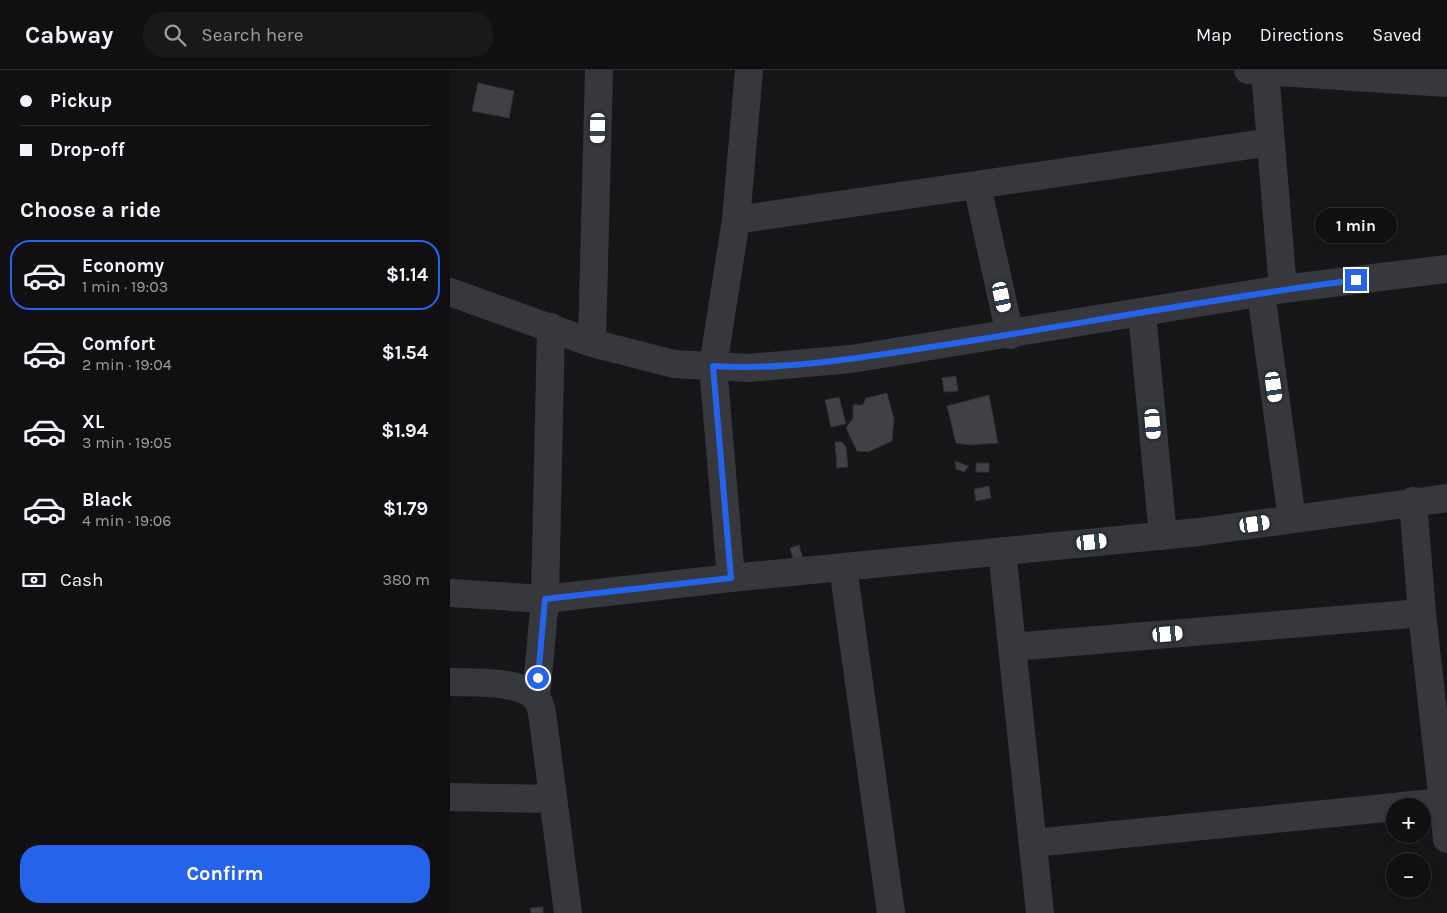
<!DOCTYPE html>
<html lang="en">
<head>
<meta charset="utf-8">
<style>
  body { margin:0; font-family:Karla,sans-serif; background:#19191b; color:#f1f3f6; height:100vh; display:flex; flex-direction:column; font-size:19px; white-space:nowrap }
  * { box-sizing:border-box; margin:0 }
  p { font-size:16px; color:#9c9d9f }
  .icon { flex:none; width:28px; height:28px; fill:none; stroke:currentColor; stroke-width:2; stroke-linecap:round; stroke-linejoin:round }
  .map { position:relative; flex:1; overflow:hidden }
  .details { display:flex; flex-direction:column; background:#101012; width:450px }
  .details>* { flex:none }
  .top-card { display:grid; align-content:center; height:110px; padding:0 20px; background:#101012 }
  .controls { position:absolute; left:936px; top:728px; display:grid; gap:10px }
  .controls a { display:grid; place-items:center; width:45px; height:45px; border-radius:50%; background:#101012; box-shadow:0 2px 8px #0003,0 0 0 1px #303032; font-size:25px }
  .end { position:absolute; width:22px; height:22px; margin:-11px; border:6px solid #2563eb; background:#fff; box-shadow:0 0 0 2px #fff }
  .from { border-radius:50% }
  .bubble { position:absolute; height:35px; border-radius:18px; background:#101012; box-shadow:0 2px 8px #0003,0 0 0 1px #303032; font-size:16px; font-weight:700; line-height:35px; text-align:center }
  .car { position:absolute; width:15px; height:30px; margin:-15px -8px; border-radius:6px; box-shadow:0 0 4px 1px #0007; background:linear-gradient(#fff 24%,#345 0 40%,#fff 0 76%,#345 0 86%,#fff 0) }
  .top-card b { display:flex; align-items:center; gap:18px; height:48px; font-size:19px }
  .top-card b+b { border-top:1px solid #303032 }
  .top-card i { width:12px; height:12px; background:#f1f3f6 }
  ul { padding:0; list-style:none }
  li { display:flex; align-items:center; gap:15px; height:70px; margin:0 10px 8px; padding:0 10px; border:2px solid transparent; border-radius:20px }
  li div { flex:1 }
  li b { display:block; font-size:19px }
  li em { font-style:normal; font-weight:700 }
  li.active { border-color:#2563eb }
  li>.icon { width:45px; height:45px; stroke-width:1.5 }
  h2 { padding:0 20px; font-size:22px; line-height:60px }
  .pay { display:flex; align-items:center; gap:12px; height:55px; padding:0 20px; font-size:19px }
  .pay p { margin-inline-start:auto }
  .primary-button { display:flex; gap:10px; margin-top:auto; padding:10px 20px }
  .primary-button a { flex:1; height:58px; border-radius:20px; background:#2563eb; color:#fff; font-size:20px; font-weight:700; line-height:58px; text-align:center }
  header { display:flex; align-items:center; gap:30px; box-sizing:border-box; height:70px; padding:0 25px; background:#101012; border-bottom:1px solid #303032 }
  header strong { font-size:24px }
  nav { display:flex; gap:28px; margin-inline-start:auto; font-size:18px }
  .search { width:350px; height:45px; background:#19191b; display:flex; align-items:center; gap:12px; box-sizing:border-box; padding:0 18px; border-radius:20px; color:#9c9d9f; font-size:19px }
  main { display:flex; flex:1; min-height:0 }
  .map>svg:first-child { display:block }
</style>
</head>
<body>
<header>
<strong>Cabway</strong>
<div class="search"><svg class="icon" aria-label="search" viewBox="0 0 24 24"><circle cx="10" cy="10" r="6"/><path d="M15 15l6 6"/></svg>Search here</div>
<nav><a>Map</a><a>Directions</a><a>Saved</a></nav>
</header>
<main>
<section class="details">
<div class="top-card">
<b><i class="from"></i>Pickup</b>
<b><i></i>Drop-off</b>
</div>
<h2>Choose a ride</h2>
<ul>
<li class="active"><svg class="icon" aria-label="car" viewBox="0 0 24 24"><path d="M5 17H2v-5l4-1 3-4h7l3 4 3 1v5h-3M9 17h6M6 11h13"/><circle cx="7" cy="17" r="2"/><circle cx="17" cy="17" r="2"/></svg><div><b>Economy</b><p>1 min · 19:03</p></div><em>$1.14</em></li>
<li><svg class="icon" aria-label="car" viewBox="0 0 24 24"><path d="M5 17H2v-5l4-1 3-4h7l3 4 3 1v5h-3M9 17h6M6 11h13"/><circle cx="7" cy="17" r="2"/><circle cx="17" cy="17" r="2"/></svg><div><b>Comfort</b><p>2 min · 19:04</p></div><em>$1.54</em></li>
<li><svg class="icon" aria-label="car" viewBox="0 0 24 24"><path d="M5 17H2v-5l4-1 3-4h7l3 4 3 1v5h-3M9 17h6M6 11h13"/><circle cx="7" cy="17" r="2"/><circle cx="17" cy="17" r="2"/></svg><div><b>XL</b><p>3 min · 19:05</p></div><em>$1.94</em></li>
<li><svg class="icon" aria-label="car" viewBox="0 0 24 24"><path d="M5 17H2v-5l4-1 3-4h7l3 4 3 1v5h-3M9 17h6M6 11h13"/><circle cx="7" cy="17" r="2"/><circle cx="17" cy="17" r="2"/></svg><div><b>Black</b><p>4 min · 19:06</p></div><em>$1.79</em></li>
</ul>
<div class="pay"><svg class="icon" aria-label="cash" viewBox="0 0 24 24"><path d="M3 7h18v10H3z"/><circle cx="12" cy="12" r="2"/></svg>Cash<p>380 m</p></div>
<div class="primary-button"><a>Confirm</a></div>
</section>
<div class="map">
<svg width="997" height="843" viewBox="0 0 997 843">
  <rect width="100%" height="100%" fill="#161618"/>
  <path fill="#404145" stroke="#303034" d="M28,13L64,21L59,48L22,41Z
    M506,306L508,321L494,322L492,308Z
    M437,323L444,349L442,371L418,382L407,381L396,358L403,348V335H413L416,328Z
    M539,325L548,373L519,375L506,373L497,336Z
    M389,327L396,354L381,357L375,330Z
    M385,372H392L396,377L398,397L387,398Z
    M505,391L519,396L514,402L506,399Z
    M526,393H539V402H526Z
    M539,416L541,428L526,431L524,419Z
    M349,475L353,489L344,492L340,478Z
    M93,837V843H81L80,838Z"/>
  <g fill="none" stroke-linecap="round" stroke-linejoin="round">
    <path stroke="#37383d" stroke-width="28" d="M798,0L997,13
      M815,1L833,219
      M527,115L560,265
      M286,150L821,72
      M0,222L142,273L224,294L299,298L401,289L833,219L997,199
      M811,223L842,449
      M692,243L713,466
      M142,273L149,0
      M963,431L972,543L997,769
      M552,481L590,843
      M393,497L441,843
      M281,508L263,296L286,150L299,0
      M0,523L95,529L281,508L749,462L997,428
      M562,577L972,543
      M0,612C22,613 71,610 86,628C91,634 92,643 93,650L118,843
      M86,628L95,529L101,257
      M0,727L103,729
      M951,736L994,732
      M583,773L945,737"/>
  </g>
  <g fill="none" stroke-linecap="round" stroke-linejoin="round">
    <path stroke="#2563eb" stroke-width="6" d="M88,608L95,529L281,508L263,296C344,301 426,285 507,273C640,252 773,227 906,210"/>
  </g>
</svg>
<div class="controls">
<a>+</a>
<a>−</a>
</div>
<i class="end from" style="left:88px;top:608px"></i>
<i class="end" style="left:906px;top:210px"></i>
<div class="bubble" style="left:865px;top:138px;width:82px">1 min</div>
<i class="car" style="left:148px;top:58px;rotate:181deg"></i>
<i class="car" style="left:552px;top:227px;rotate:168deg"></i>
<i class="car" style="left:824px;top:317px;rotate:172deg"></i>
<i class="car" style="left:703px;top:354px;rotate:175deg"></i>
<i class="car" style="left:805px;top:454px;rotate:82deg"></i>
<i class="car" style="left:642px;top:472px;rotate:84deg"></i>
<i class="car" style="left:718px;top:564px;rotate:85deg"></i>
</div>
</main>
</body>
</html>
